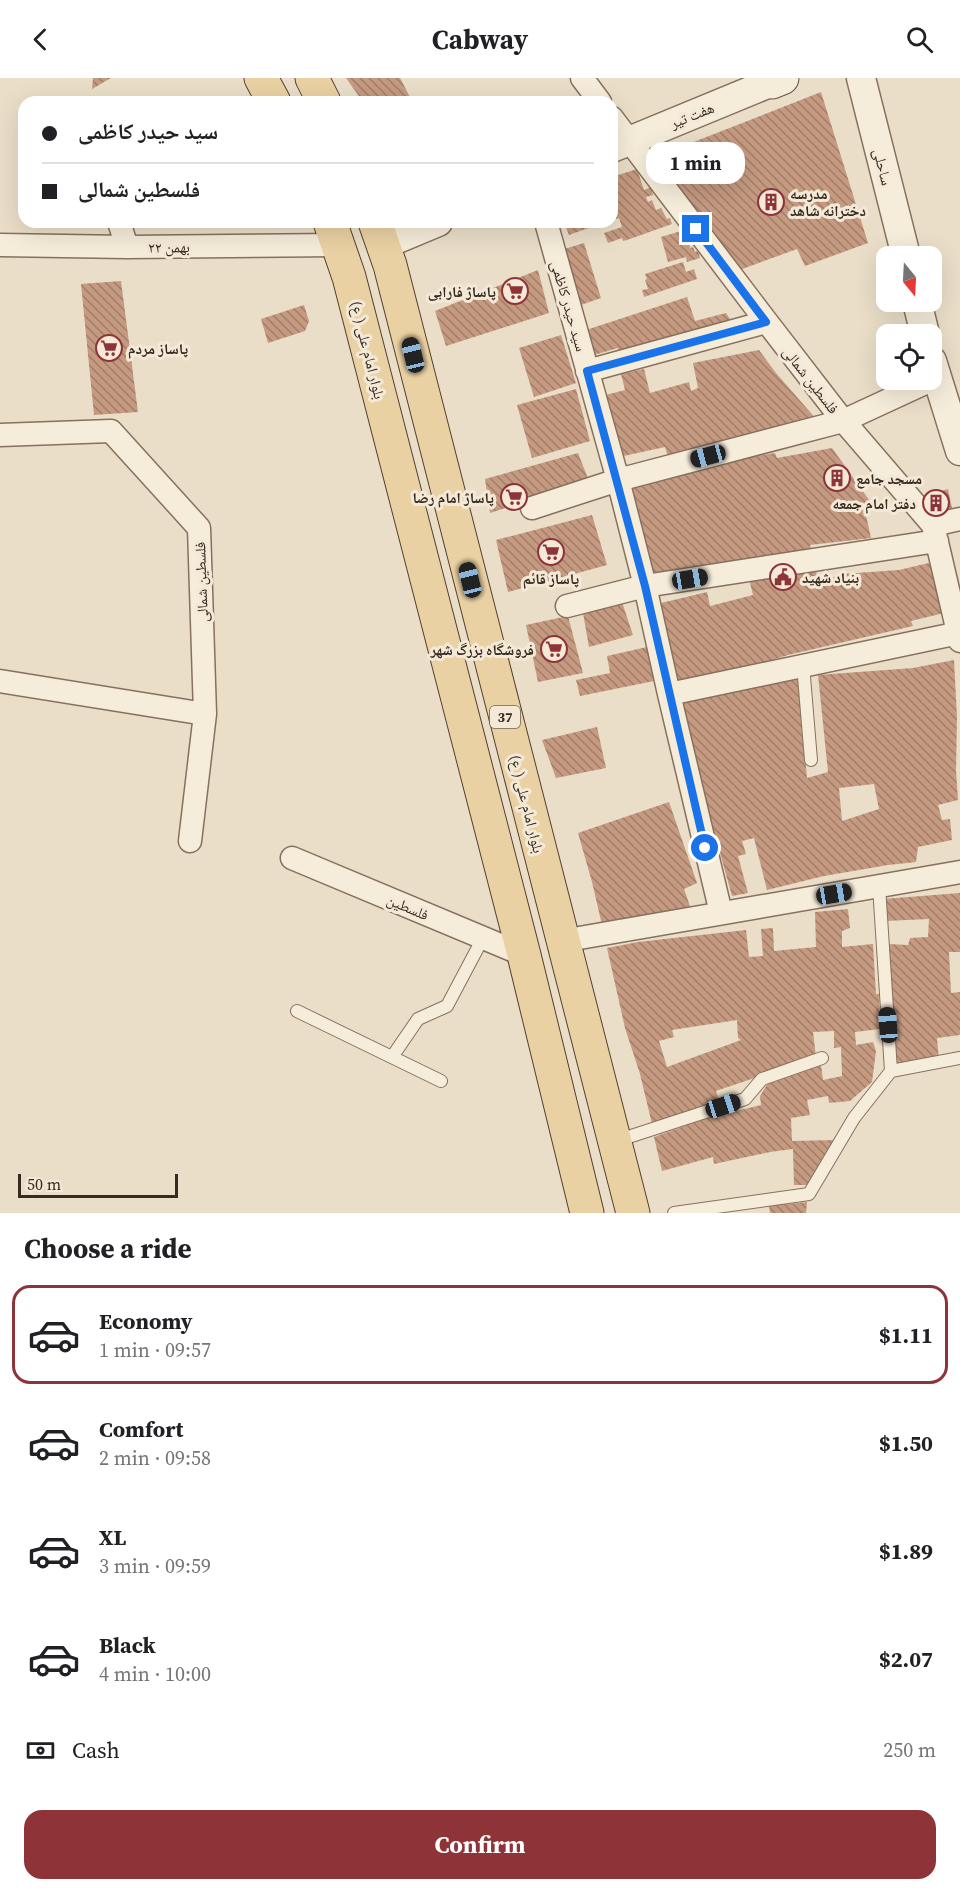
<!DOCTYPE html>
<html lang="en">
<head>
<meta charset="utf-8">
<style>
  body { margin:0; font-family:"Source Serif 4","Noto Naskh Arabic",serif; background:#f6f6f6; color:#202124; height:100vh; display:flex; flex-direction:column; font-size:22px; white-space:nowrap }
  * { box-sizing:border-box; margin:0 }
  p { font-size:20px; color:#757577 }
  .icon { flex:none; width:33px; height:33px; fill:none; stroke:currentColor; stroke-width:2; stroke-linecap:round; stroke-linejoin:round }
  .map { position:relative; height:1135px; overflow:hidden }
  .details { display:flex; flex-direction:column; background:#fff; flex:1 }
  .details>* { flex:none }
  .banner { position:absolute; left:18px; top:18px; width:600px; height:132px; border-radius:18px; box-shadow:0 6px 24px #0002; display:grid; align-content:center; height:132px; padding:0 24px; background:#fff }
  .needle { width:39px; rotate:162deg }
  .tools { position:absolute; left:876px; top:168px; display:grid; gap:12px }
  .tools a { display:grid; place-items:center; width:66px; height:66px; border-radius:12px; background:#fff; box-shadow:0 6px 24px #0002; font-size:30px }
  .scale { position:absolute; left:18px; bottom:15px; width:160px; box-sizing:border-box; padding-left:6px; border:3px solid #362a21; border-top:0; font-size:16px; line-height:21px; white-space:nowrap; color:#362a21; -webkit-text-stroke:4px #f3e9d6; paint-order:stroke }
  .end { position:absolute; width:27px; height:27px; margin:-14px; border:8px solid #1a73e8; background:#fff; box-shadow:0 0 0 3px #fff }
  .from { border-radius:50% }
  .bubble { position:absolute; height:42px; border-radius:18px; background:#fff; box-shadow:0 6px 24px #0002; font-size:20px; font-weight:700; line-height:42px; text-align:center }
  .car { position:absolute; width:18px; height:36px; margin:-18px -9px; border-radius:8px; box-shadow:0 0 4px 2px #0007; background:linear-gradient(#222 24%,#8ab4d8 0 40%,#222 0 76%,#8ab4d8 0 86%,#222 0) }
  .banner b { display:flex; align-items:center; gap:21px; height:57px; font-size:22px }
  .banner b+b { border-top:2px solid #e0e0e0 }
  .banner i { width:15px; height:15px; background:#202124 }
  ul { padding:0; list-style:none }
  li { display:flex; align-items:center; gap:18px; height:99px; margin:0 12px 9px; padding:0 12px; border:3px solid transparent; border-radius:18px }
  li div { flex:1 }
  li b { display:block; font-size:22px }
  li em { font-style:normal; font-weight:700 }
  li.current { border-color:#8e3438 }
  li>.icon { width:54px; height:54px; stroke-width:1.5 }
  h2 { padding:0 24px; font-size:27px; line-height:72px }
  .pay { display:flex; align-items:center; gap:15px; height:66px; padding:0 24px; font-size:22px }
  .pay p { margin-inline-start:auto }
  .primary-button { display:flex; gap:12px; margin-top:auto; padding:12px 24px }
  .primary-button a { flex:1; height:69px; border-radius:18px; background:#8e3438; color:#fff; font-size:24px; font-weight:700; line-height:69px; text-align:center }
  header { display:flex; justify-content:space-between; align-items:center; height:78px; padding:0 24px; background:#fff; font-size:27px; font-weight:700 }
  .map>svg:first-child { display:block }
</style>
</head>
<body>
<header><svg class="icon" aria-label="back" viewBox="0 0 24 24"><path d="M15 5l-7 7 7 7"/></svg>Cabway<svg class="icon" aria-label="search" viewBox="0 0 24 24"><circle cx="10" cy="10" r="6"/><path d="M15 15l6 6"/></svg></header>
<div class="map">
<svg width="960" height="1135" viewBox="0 0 960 1135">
  <defs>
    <pattern id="building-back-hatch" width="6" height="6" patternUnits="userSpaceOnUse" patternTransform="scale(1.5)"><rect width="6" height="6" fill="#c59a81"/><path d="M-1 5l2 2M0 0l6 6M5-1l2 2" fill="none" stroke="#a17e69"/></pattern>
  </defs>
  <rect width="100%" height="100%" fill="#eadec8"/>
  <path fill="url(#building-back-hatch)" fill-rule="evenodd" d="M93,0H111L92,11Z
    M346,0H400L411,21L400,24H363Z
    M821,14L868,165L805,188L797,171L737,193L667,98L695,86L686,67Z
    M637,91L644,112L651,109L653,117L646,119L648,124L652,122L656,132L661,130L667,141L670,140L672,146L627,162L623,163L622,160L608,165L604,155L622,149L619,140L612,142V126H615L612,118V99Z
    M564,144H605L569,157Z
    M681,153V156H684L686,162L688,161L690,170L693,169L695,174L698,173L700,180L687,184L686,179L668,184L661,159Z
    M584,165L601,220L578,228L561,172Z
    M683,184L686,194L694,191L697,201L644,219L642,212L648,211L645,202L647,201L645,196Z
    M538,192L549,235L446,268L435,233Z
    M121,203L138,334L94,337L81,206Z
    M687,219L695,243L726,235L734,247L621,281L618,270L594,277L586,252Z
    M304,227L309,243L305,253L268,265L261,241Z
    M561,257L576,305L534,319L519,270Z
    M759,272L776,295L817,342L668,379L665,369L619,379L602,318L625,312L621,296L644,291L650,315L689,304L691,313L698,310L693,285Z
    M576,311L590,363L532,380L517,327Z
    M832,370L872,426L864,428L871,460L810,467L819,505L842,496L899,492L933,484L944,535L911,543L913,548L788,577L769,583L678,603L661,525L707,514L710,528L753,517L747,492V480L650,502L625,406L707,387L775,375L777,380Z
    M578,375L589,403L490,435L485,401Z
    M948,411L952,430L930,437L918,420Z
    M592,437L607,487L508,514L496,462Z
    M622,524L633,557L589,569L583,535Z
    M568,538L583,595L538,604L526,547Z
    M647,569L654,603L580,618L576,602L610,595L607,578Z
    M954,582L957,639L956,693L958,722L938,727L942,742L950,741L952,762L918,769L916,784L888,787L824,798L767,812L754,760L742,763L746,776L738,778L748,815L732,818L707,728L681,620L798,594L807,700L828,694L818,597L913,590ZM874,706L879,731L842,743L839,710Z
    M597,649L606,690L556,700L542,662Z
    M669,724L697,805L684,811L691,831L602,847L592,804L578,755Z
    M960,815V874H949L951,915L960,914V957L937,960L939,982L895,986L888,866L908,867L910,860L928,859L929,841L885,843L883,821Z
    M848,831L850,850L842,853V869L873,866L876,916H879L880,951L855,954L856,967L873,964L876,973L872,1004L850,1023L829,1025L828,1018L807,1022L810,1037L791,1040L792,1063L835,1062L807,1107H794L793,1071L770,1074L714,1086L713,1079L662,1093L654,1059L704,1041L761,1027L760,1018L768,1005L821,987L823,1002L842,998L841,969L834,970V953L813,954L816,979L716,1013L719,1023L652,1046L640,996L625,950L607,870L638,864L746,852L749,879L763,878L761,851L773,850L774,873L816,869L815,834ZM737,942L738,960L741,962L667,989L659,963L674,959L672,952Z
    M807,1124L806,1135H770L769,1128Z"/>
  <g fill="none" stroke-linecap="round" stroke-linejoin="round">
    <defs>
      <path id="service" d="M803,587L811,682
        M297,933L441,1003
        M392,979L418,941L447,928L483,860
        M891,993L960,980
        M616,1063L745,1021L762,1001L822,980
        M674,1135L809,1116L854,1040L891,993L879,808"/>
      <path id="minor" d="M582,0L600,24
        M612,40L763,239L841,340L933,447L960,563
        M119,144L127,169
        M546,144L618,402L645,508L669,616L721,835
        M0,167L127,169L339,167
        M587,293L766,244
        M0,357L111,353L199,450L205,636L190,763
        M532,430L618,402L843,343L936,300
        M933,447L960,441
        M567,528L645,508L937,463
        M0,603L205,636
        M669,616L959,555
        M292,780L524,877
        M562,863L960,794"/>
      <path id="tertiary" d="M861,0L906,178
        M612,70L772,4
        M383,167L438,144
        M917,224L925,256
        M932,283L960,373"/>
      <path id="secondary" d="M772,4L782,0"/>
      <path id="primary" d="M261,0L274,24
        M312,0L324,24
        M330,144L349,199L524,877L587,1135
        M375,144L390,187L633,1135"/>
    </defs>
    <use href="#service" stroke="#85715e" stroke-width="14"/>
    <use href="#minor" stroke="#85715e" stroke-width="25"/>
    <use href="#tertiary" stroke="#85715e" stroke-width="31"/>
    <use href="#secondary" stroke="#675241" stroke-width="35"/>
    <use href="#primary" stroke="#534032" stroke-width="35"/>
    <use href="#service" stroke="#f6ecda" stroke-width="12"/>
    <use href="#minor" stroke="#f6ecda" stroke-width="22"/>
    <use href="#tertiary" stroke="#f6ecda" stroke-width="28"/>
    <use href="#secondary" stroke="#f6ecda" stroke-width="33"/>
    <use href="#primary" stroke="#ead1a3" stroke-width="33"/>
  </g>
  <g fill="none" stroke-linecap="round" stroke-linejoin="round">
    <path stroke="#1a73e8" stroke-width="8" d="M696,151L766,244L587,293L645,508L705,770"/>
  </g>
  <defs>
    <symbol id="building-ring" viewBox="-11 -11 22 22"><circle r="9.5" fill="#f3e9d6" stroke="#8e3438" stroke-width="1.5"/><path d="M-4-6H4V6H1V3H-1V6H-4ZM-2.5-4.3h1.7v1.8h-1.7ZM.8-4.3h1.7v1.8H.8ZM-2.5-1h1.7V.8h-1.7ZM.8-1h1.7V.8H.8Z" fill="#8e3438"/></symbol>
    <symbol id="supermarket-ring" viewBox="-11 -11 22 22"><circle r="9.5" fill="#f3e9d6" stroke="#8e3438" stroke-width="1.5"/><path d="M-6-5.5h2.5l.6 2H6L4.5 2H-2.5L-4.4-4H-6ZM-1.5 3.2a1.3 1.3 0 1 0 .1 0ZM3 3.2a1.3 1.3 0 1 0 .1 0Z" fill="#8e3438"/></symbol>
    <symbol id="civic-ring" viewBox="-11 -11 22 22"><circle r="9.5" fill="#f3e9d6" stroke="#8e3438" stroke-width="1.5"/><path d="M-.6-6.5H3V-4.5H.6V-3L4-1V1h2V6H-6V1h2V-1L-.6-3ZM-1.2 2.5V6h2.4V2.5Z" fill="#8e3438"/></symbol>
  </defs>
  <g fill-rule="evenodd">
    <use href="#building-ring" x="756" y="109" width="30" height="30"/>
    <use href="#supermarket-ring" x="500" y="198" width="30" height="30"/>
    <use href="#supermarket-ring" x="94" y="255" width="30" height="30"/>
    <use href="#building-ring" x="822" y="385" width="30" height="30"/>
    <use href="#supermarket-ring" x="499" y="404" width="30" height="30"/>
    <use href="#building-ring" x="921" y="410" width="30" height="30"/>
    <use href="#supermarket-ring" x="536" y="459" width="30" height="30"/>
    <use href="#civic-ring" x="768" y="484" width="30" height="30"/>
    <use href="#supermarket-ring" x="539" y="556" width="30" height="30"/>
  </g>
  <g text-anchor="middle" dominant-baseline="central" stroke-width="6" stroke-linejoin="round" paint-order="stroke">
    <rect fill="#f3e9d6" stroke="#6f6357" stroke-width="1.5" x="490" y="628" width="30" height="22" rx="4.5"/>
    <g font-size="14" font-weight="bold" fill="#362a21">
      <text x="505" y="639">37</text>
    </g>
    <g font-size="15" fill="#362a21" stroke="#f3e9d6">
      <text transform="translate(692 37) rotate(-22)">هفت تیر</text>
      <text transform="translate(883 89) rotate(76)">ساحلی</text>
      <text transform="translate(169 169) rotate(-1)">۲۲ بهمن</text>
      <text transform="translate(569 228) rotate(74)">سید حیدر کاظمی</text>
      <text transform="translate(368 272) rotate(76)">بلوار امام علی ( ع)</text>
      <text transform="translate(811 302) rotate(52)">فلسطین شمالی</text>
      <text transform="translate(201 504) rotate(-92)">فلسطین شمالی</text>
      <text transform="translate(527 726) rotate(76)">بلوار امام علی ( ع)</text>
      <text transform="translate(408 829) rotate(23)">فلسطین</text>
    </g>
    <g font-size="15" font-weight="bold" fill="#362a21" stroke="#f3e9d6" text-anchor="start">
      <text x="790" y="115">مدرسه<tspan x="790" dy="17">دخترانه شاهد</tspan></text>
      <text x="496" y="213" text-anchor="end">پاساژ فارابی</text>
      <text x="128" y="270">پاساز مردم</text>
      <text x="856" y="400">مسجد جامع</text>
      <text x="494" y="419" text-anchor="end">پاساژ امام رضا</text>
      <text x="916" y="425" text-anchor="end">دفتر امام جمعه</text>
      <text x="802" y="499">بنیاد شهید</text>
      <text x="551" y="500" text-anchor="middle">پاساز قائم</text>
      <text x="534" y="571" text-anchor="end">فروشگاه بزرگ شهر</text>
    </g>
  </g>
</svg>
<div class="tools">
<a><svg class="needle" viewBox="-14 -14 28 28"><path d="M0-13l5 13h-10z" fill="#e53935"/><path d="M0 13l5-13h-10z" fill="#757577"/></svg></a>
<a><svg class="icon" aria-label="locate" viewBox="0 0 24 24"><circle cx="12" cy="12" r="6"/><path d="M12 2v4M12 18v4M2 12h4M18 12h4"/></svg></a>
</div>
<div class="scale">50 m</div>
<i class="end from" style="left:705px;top:770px"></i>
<i class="end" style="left:696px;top:151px"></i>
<div class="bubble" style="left:646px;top:64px;width:99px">1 min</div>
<i class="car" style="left:413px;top:277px;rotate:346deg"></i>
<i class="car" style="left:708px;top:378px;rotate:255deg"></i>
<i class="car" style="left:690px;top:501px;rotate:81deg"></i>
<i class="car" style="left:470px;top:502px;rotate:346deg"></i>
<i class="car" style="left:834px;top:816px;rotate:80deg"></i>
<i class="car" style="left:888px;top:947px;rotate:356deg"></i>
<i class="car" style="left:723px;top:1028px;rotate:72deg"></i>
<div class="banner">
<b><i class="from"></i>سید حیدر کاظمی</b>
<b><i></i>فلسطین شمالی</b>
</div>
</div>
<section class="details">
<h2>Choose a ride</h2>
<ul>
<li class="current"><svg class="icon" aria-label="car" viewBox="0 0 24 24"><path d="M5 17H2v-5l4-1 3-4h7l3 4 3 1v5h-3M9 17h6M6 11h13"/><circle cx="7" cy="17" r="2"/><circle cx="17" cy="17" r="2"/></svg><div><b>Economy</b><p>1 min · 09:57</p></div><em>$1.11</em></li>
<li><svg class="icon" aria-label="car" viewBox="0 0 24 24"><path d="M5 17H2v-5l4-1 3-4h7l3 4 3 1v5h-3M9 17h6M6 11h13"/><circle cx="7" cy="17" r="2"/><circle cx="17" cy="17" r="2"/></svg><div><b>Comfort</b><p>2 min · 09:58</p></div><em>$1.50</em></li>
<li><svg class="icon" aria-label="car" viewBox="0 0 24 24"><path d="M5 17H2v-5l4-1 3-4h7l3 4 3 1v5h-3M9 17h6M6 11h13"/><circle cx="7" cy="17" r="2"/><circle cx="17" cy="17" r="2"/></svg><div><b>XL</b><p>3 min · 09:59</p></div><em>$1.89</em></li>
<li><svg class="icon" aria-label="car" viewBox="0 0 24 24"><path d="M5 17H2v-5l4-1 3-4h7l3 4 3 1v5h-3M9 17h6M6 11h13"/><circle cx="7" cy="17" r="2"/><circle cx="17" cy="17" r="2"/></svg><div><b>Black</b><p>4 min · 10:00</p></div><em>$2.07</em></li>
</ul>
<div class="pay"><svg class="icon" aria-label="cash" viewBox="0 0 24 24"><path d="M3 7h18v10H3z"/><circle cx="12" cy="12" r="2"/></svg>Cash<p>250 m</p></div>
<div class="primary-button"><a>Confirm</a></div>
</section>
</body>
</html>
